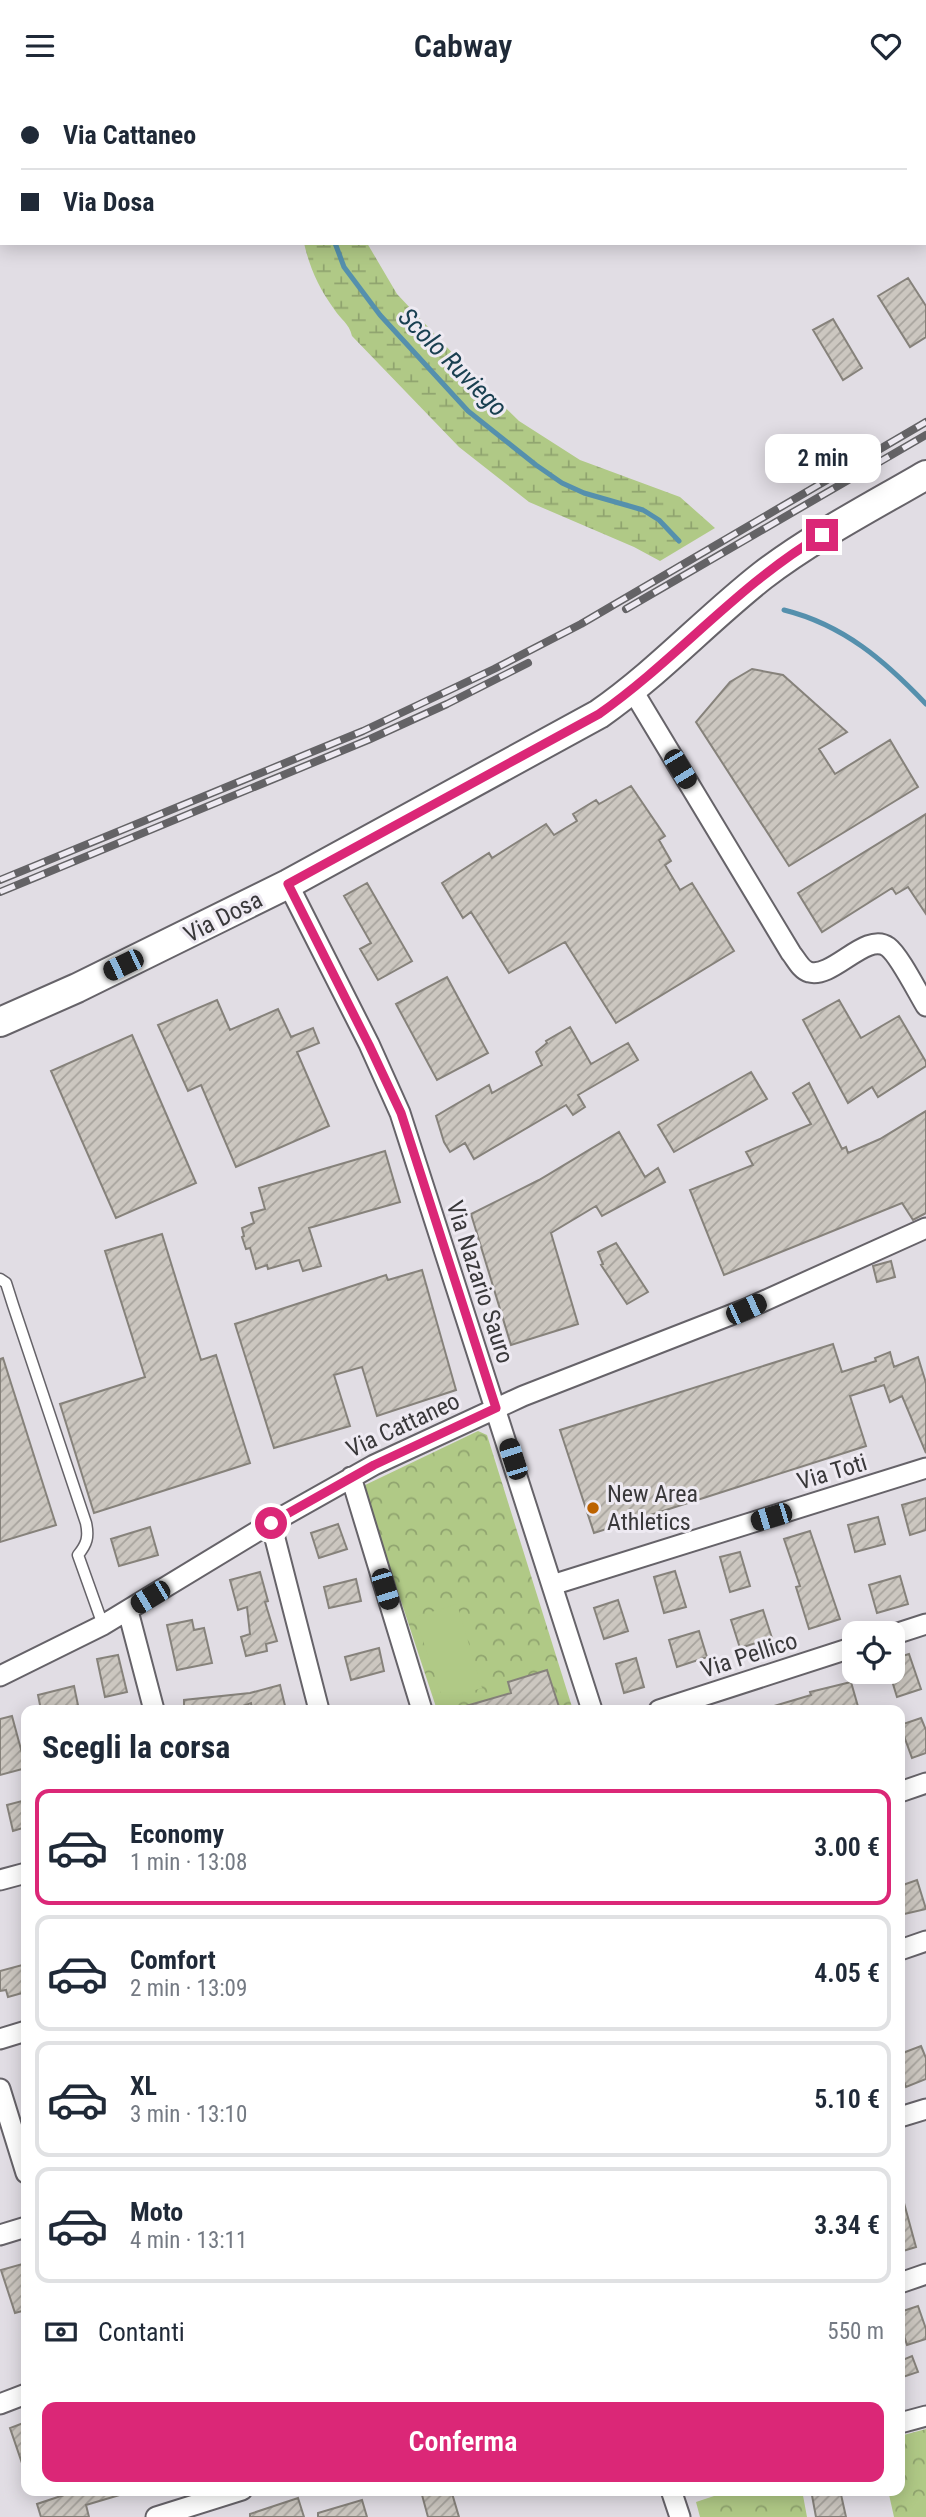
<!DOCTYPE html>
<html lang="it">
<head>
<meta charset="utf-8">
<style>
  body { margin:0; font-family:"Roboto Condensed",sans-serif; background:#f6f6f7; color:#1f2937; height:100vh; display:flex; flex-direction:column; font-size:26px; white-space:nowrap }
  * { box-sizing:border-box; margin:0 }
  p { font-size:23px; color:#747a83 }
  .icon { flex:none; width:38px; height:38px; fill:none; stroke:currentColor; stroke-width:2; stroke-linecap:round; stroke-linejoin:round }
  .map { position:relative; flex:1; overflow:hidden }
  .side { position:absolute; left:21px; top:1614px; width:884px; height:791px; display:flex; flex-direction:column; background:#fff; border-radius:14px; box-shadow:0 4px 18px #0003 }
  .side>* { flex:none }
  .top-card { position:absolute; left:0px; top:0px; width:928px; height:154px; box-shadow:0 4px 18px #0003; display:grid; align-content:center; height:154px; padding:0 21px; background:#fff }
  .fabs { position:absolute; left:842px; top:1530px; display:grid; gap:14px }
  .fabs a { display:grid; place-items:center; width:63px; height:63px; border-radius:14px; background:#fff; box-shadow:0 4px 18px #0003; font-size:35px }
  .end { position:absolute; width:32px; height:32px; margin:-16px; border:9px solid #db2777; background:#fff; box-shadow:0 0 0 4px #fff }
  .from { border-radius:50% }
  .bubble { position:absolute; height:49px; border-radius:14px; background:#fff; box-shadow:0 4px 18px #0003; font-size:23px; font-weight:600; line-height:49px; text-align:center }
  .car { position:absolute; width:21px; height:42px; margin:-21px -10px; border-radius:9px; box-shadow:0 0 5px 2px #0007; background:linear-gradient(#222 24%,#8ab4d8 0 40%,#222 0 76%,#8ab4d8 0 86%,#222 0) }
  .top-card b { display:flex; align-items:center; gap:24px; height:66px; font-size:26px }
  .top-card b+b { border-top:2px solid #e0e1e3 }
  .top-card i { width:18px; height:18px; background:#1f2937 }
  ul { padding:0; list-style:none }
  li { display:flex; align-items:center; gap:21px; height:116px; margin:0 14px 10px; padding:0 7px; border:4px solid #e0e1e3; border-radius:14px }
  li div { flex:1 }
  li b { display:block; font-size:26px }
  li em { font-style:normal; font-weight:600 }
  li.on { border-color:#db2777 }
  li>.icon { width:63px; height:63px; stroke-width:1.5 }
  h2 { padding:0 21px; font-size:32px; line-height:84px }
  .pay { display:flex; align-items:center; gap:18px; height:77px; padding:0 21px; font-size:26px }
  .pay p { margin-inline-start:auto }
  .action { display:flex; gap:14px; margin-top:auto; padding:14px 21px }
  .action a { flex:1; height:80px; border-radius:14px; background:#db2777; color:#fff; font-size:28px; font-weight:600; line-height:80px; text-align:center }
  header { display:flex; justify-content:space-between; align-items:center; height:91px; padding:0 21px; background:#fff; font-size:32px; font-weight:600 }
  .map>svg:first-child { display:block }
</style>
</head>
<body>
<header><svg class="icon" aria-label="menu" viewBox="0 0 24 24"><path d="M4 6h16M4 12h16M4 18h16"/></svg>Cabway<svg class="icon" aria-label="heart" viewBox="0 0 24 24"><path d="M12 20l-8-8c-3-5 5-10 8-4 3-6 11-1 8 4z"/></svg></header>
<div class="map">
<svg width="926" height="2426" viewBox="0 0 926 2426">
  <defs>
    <pattern id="forest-crowns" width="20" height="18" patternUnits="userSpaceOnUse" patternTransform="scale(1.75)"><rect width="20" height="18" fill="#b0c986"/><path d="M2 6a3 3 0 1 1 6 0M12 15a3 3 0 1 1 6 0" fill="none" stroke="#90a46f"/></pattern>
    <pattern id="wetland-marsh" width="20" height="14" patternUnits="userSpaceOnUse" patternTransform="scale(1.75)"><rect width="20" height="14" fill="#b0c986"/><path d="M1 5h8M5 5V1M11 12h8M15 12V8" fill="none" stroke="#90a46f"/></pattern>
    <pattern id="building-hatch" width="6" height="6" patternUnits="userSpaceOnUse" patternTransform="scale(1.75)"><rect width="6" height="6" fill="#ccc7c0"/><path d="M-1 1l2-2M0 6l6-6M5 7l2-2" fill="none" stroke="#a7a39d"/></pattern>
  </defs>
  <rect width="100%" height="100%" fill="#e1dde4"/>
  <path fill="url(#forest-crowns)" d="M478,1340L487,1344L573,1619H437L363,1395Z
    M926,2338V2426H894L888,2399H900V2345Z
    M732,2399H802L807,2426H700L696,2411Z"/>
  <path fill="url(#wetland-marsh)" d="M304,152H367L397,203L489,301L519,330L580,369L680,406L715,437L660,470L634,456L529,411L459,356L352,245C349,232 341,229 334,218C319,197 310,178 304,152Z"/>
  <path fill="#b0c986" d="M457,1513L482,1597L443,1609L415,1526Z"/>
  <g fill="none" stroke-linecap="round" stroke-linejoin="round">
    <path stroke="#5590ad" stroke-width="5" d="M308,2V0
      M335,152L344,176L380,224L468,320L536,374L562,392L584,402L643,419L659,429L679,450
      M784,519C844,534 885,570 926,613"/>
  </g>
  <path fill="url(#building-hatch)" stroke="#86827b" stroke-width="2" d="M908,187L926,215V246L910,256L878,205Z
    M833,228L862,277L843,289L813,239Z
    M752,578L783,584L847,641L819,658L835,683L890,649L918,696L789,775L696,631L730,591Z
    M631,695L665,745L659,749L671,770L665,774L680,799L692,792L734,860L616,932L565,851L509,882L471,821L463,827L442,792L489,762L492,767L546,733L554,744L577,730L573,723L596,709L599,713Z
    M926,723V823L908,796L896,803L892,797L822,841L798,802Z
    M367,792L412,870L378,889L360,858L371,852L344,805Z
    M447,886L488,962L437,989L396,913Z
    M217,909L230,939L278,918L291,946L313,937L319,952L297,961L329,1035L236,1076L201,994L188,1000L158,934Z
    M839,909L861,947L899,925L926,971V975L878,1006L872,996L848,1012L803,929Z
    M570,936L591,973L628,952L638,969L578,1004L585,1016L573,1024L566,1014L474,1068L465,1052L450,1061L444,1051L436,1025L489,994L492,1002L542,974L536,961L547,952L546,950Z
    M132,944L196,1092L116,1127L51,980Z
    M751,981L767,1008L674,1061L658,1034Z
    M809,992L842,1058L846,1056L848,1062L880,1048L926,1020V1122L913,1129L902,1112L724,1184L690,1099L753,1074L746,1061L811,1033L793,1002Z
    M619,1041L645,1086L658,1077L665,1091L602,1125L596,1115L551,1142L578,1233L511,1254L471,1123L539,1089Z
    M385,1060L400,1111L309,1137L321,1175L303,1180L299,1169L268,1178L267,1174L256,1178L250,1157L246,1158L242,1146L244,1145L242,1137L254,1132L251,1122L265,1118L259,1097Z
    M162,1143L201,1269L216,1264L250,1372L94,1422L60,1313L145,1286L105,1160Z
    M616,1152L648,1201L627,1213L601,1174L603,1173L598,1161Z
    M891,1170L895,1186L877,1191L873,1175Z
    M422,1179L456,1299L377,1325L362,1276L334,1284L350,1335L274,1357L235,1233L386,1184L388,1189Z
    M833,1253L842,1281L876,1270L875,1267L890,1261L894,1276L918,1266L926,1292V1362L902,1305L890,1311L884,1294L850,1305L866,1355L594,1442L560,1339Z
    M3,1267L56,1434L0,1451V1268Z
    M926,1407V1439L910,1444L902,1414Z
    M878,1426L885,1453L855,1461L848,1434Z
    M338,1433L347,1458L319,1467L311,1442Z
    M150,1436L158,1464L119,1475L111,1448Z
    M810,1440L840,1528L809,1538L796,1496L800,1495L784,1448Z
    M740,1461L750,1495L730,1501L720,1466Z
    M675,1480L686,1516L664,1522L654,1486Z
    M260,1481L268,1510L265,1511L277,1550L266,1553L267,1560L246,1565L241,1546L250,1543L247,1516L238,1519L230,1489Z
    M900,1485L908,1513L877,1522L869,1494Z
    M356,1488L361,1510L329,1517L324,1496Z
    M618,1509L628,1540L604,1548L594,1517Z
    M763,1519L772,1547L740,1557L731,1529Z
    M192,1529L194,1539L204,1537L212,1572L177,1579L167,1534Z
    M699,1540L707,1566L677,1576L669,1549Z
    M379,1557L384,1580L351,1589L345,1566Z
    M909,1563L921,1598L897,1606L889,1580H892V1568Z
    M118,1564L127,1601L105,1606L97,1568Z
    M636,1567L644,1596L624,1602L616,1573Z
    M547,1579L560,1619H467L466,1615L511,1602L508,1591Z
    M851,1591L859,1619H774V1615L811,1604L810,1601Z
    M280,1594L286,1619H252L251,1612L232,1619H184V1609L250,1602Z
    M74,1595L79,1619H41L38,1604Z
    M12,1625L26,1677L0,1684V1628Z
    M921,1627L926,1639V1662L912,1667L900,1634Z
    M26,1709V1736L13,1740L7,1714Z
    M917,1789L926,1818L900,1824V1795Z
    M26,1873V1901L8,1906L6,1899L0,1900V1880Z
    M921,1955L926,1967V1988L906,1996L900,1980V1963Z
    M904,2112L916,2156L900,2161V2113Z
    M26,2172V2219L15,2222L1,2179Z
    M918,2215L926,2238V2248L907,2254L900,2232V2221Z
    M912,2265L918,2281L903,2286L900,2270Z
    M26,2331V2378H24L10,2337Z
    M79,2399H123V2403L86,2414L89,2426H41L37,2413Z
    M437,2399H451L459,2426H428L422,2404Z
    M811,2399H840L846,2426H816Z
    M298,2407L304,2426H250V2423Z
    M362,2409L367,2426H318V2422Z"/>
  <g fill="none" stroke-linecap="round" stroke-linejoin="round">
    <defs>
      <path id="lane" d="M0,1188L6,1192L13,1214L86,1432C89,1446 87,1453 78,1464L103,1534"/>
      <path id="street" d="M633,600L791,862C796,868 801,879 809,881C833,888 866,840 888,856C899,864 918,902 926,915
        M288,793L369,953L400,1022L592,1619
        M351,1386L422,1619
        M271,1432L319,1619
        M552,1494L926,1377
        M128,1520L154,1619
        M892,1544L926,1533
        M0,1585L103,1534L271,1432L374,1374L523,1305L746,1218L926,1137
        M659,1619L854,1556
        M900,1701L926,1692
        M0,1789L26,1782
        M900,1859L926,1850
        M0,1948L26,1940
        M0,1998L26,2082
        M900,2026L926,2018
        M0,2144L26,2136
        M900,2192L926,2183
        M0,2313L26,2303
        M900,2332L926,2325
        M671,2399L680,2426
        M156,2426L242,2399"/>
      <path id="secondary" d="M0,931L77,897L288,793L599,623C658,582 706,529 762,485C813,446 871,416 926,384"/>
    </defs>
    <use href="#lane" stroke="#666369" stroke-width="13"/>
    <use href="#street" stroke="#666369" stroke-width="23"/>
    <use href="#secondary" stroke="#666369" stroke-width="32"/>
    <use href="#lane" stroke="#fff" stroke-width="10"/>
    <use href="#street" stroke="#fff" stroke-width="19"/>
    <use href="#secondary" stroke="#fff" stroke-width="28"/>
    <defs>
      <path id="rail" d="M626,518L926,344
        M0,789L363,640L494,578L581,533L926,331
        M0,801L368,649L447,613L528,572"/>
    </defs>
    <use href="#rail" stroke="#646366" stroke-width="8"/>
    <use href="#rail" stroke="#eeeaf2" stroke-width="5" stroke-dasharray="16" stroke-linecap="butt"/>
  </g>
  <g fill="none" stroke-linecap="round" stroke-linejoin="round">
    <path stroke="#db2777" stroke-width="9" d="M271,1432L374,1374L496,1317L401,1022L369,954L288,793L599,623C677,568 739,493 822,444"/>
  </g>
  <circle fill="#bc6200" stroke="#eeeaf2" stroke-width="2.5" cx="593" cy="1417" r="7"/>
  <g text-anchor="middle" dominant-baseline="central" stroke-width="6" stroke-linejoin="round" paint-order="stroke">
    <g font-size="24" fill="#39383a" stroke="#eeeaf2">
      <text transform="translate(223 826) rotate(-27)">Via Dosa</text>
      <text transform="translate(480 1191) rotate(72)">Via Nazario Sauro</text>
      <text transform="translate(403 1334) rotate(-25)">Via Cattaneo</text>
      <text transform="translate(832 1381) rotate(-17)">Via Toti</text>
      <text transform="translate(749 1564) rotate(-18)">Via Pellico</text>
    </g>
    <g font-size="24" fill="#39383a" stroke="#eeeaf2" text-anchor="start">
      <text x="607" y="1403">New Area<tspan x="607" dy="28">Athletics</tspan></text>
    </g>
    <g font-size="26" font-style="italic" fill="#1a4051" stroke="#eeeaf2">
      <text transform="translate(453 271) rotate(45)">Scolo Ruviego</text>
    </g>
  </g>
</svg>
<div class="fabs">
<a><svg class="icon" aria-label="locate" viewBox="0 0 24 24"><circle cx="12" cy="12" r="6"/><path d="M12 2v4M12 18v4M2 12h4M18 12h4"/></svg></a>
</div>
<i class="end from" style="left:271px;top:1432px"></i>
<i class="end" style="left:822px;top:444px"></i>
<div class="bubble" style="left:765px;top:343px;width:116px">2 min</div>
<i class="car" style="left:680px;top:678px;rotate:149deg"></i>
<i class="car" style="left:123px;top:874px;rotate:244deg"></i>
<i class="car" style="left:746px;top:1218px;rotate:65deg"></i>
<i class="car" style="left:513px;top:1368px;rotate:342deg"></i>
<i class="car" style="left:771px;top:1426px;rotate:253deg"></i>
<i class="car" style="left:385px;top:1498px;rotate:163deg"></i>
<i class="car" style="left:150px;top:1506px;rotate:239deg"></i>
<div class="top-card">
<b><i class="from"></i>Via Cattaneo</b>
<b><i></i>Via Dosa</b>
</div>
<section class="side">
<h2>Scegli la corsa</h2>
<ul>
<li class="on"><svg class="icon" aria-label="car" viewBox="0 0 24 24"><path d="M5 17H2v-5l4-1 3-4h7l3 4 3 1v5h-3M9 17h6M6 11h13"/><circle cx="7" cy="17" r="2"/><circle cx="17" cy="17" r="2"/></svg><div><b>Economy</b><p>1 min · 13:08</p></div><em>3.00 €</em></li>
<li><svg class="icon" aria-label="car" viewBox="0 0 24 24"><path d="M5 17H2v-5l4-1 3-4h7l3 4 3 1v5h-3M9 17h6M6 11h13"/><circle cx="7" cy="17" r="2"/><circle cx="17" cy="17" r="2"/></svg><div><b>Comfort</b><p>2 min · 13:09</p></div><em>4.05 €</em></li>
<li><svg class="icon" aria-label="car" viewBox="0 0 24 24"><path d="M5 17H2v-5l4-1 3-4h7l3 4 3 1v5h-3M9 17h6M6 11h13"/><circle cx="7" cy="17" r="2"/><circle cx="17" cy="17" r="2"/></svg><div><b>XL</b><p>3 min · 13:10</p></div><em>5.10 €</em></li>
<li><svg class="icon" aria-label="car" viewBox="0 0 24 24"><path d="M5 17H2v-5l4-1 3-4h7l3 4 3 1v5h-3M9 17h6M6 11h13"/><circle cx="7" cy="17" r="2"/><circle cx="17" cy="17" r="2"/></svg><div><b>Moto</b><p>4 min · 13:11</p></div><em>3.34 €</em></li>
</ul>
<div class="pay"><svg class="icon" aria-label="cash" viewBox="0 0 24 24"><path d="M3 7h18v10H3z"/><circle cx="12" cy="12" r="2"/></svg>Contanti<p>550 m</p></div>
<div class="action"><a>Conferma</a></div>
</section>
</div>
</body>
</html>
